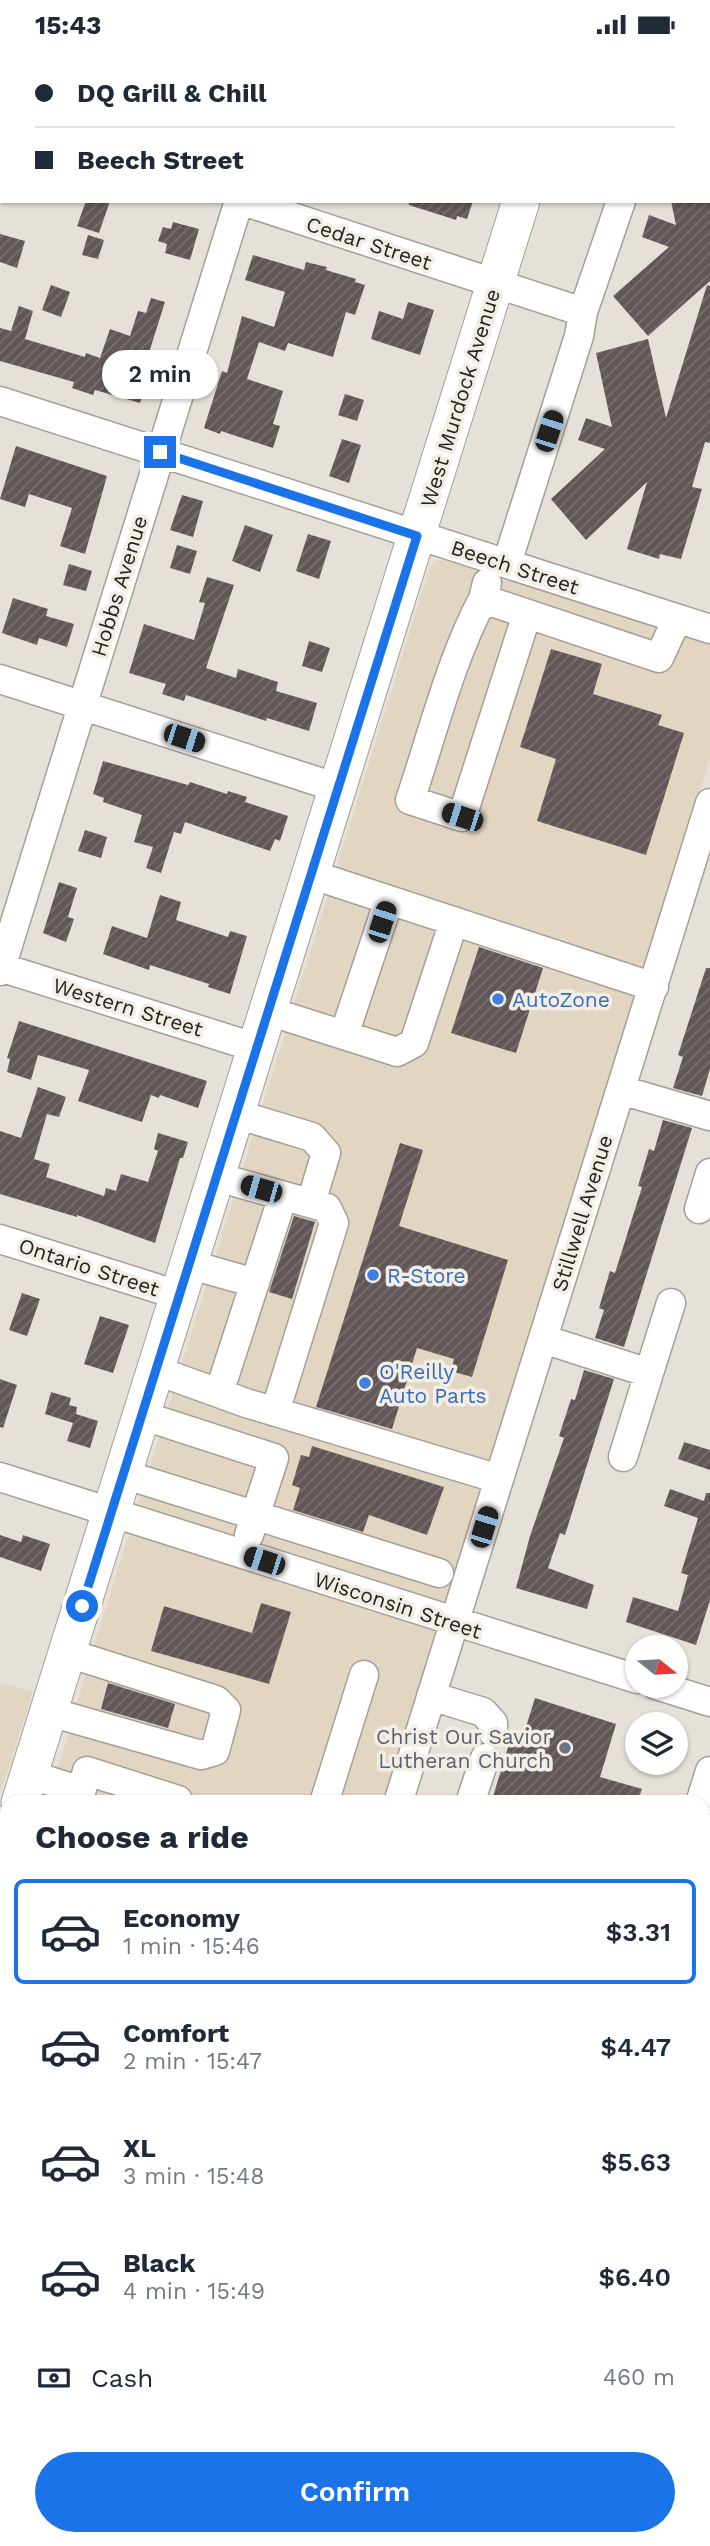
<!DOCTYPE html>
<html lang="en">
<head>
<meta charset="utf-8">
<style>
  body { margin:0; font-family:"Work Sans",sans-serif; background:#f6f6f7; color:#1f2937; height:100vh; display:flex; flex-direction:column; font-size:26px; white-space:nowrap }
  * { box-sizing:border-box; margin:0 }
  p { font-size:23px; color:#747a83 }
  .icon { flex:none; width:38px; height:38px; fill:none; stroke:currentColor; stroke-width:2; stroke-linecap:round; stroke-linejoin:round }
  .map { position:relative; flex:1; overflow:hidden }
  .panel { position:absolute; left:0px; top:1746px; width:710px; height:751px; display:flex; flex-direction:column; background:#fff; border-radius:21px 21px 0 0; box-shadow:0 2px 5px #0004 }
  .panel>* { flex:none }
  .banner { position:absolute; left:0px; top:0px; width:710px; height:154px; box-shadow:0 2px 5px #0004; display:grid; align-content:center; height:154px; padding:0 35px; background:#fff }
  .needle { width:46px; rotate:108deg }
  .buttons { position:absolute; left:625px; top:1586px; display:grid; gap:14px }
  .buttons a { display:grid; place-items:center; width:63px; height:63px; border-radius:50%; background:#fff; box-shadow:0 2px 5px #0004; font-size:35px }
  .end { position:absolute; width:32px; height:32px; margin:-16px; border:9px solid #1a73e8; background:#fff; box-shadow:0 0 0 4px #fff }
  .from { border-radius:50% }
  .bubble { position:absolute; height:49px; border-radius:24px; background:#fff; box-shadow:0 2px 5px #0004; font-size:23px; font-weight:600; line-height:49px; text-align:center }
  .car { position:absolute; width:21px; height:42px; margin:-21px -10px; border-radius:9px; box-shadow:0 0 5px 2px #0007; background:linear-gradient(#222 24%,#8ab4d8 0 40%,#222 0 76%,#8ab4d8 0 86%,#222 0) }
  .banner b { display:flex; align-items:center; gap:24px; height:66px; font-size:26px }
  .banner b+b { border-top:2px solid #e0e1e3 }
  .banner i { width:18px; height:18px; background:#1f2937 }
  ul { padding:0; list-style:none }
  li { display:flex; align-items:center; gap:21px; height:105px; margin:0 14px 10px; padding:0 21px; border:4px solid transparent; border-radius:10px }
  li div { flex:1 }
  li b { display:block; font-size:26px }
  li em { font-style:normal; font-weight:600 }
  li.active { border-color:#1a73e8 }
  li>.icon { width:63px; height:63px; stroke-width:1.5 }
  h2 { padding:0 35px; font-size:32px; line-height:84px }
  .pay { display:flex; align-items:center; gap:18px; height:77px; padding:0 35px; font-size:26px }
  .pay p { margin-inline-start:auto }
  .action { display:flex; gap:14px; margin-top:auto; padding:14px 35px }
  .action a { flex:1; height:80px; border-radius:42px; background:#1a73e8; color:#fff; font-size:28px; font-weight:600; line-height:80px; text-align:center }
  .status { display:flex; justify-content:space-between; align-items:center; height:49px; padding:0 35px; background:#fff; direction:ltr }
  .status svg { height:19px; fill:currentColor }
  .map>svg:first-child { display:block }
</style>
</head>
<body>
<div class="status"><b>15:43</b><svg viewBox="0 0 49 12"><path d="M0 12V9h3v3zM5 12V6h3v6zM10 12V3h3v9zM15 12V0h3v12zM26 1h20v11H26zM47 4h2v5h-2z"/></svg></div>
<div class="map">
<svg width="710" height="2497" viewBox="0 0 710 2497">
  <defs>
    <pattern id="building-hatch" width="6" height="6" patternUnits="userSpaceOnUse" patternTransform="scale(1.75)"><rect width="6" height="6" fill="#615756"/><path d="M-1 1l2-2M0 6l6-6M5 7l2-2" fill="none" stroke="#787070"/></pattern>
  </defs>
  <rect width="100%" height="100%" fill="#e6e1d8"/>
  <path fill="#e2d6c2" d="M438,511L452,513L710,594V709L383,1753L48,1754L90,1610L430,518Z
    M0,1633L33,1643L0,1745Z
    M704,1824L710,1826V2252L704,2250Z
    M0,2104L7,2105V2490H704V2317L710,2319V2497H0Z"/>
  <path fill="url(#building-hatch)" d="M86,152H110L99,184L77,177Z
    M409,152H473L467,170L457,167L456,171L409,156Z
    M671,152H710V232L648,287L613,247L669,198L642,188L649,166L676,176Z
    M173,173L199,180L190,211L165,204L167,195L158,192L163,178L171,180Z
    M0,185L25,192L17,219L0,213Z
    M88,186L104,191L98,210L82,206Z
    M253,206L304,221L306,213L327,218L326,221L356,230L355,233L365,236L355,266L346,263L333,308L288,294L285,302L259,293L247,330L283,342L273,375L280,377L273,399L221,382L220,385L204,379L222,322L227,324L242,267L274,278L285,243L245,231Z
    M51,236L70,243L61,268L42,261Z
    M707,236L710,237V394L705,393L692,438L702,440L681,510L660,505L659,510L627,500L647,433L586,491L551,450L605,400L578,391L586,369L612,378L596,304L648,290L666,369Z
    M151,249L165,253L147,310L149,311L147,317L151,318L140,354L95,341L93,346L72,339L74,333L0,312V279L11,282L19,257L33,262L25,290L85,308L86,304L100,309L110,280L130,287L138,262L146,264Z
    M408,253L434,261L420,306L371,290L379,262L403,270Z
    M345,345L364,351L357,372L338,366Z
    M342,390L361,396L349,434L329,427Z
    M16,397L107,427L85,505L60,497L72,459L29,445L25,458L0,450Z
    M182,446L203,452L193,488L170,481Z
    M245,476L273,486L260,523L232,512Z
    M308,485L331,492L319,530L296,522Z
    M177,496L197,502L190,525L170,519Z
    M69,515L92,522L86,542L63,536Z
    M207,528L234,536L206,619L236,629L238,620L278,633L276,642L317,654L309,682L267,669L266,672L186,646L184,652L162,645L166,635L129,624L144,575L194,591L205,554L199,553Z
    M13,549L48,560L46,567L74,575L67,598L39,589L37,596L2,584Z
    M309,592L330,599L322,623L302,617Z
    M551,600L602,615L593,645L662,666L658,676L684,684L646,806L537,772L556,710L520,698Z
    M103,712L188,736L190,733L227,745L228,742L247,748L245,753L288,767L280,792L275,790L270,802L185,773L181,785L174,783L161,824L146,819L153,798L134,793L142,766L103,753L104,749L93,745Z
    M85,781L107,788L101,809L78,802Z
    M59,833L77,839L68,868L74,870L66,893L43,884Z
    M160,846L181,853L176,871L228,888L230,882L247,887L230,945L208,938L209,935L150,916L149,921L103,905L112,877L147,889Z
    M479,898L543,919L516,1004L451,984Z
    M706,919H710V1020L702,1047L673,1039L683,1008L678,1006Z
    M19,972L207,1032L198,1059L160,1046L159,1049L151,1046L142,1073L78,1052L89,1021L38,1006L31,1031L7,1023L10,1010L7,1009Z
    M38,1038L66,1048L59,1068L47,1065L34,1110L50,1115L46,1128L104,1147L106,1139L116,1142L121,1125L148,1133L158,1102L154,1100L158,1084L188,1093L183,1109H180L155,1194L77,1166V1168L0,1145V1082L21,1089Z
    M663,1071L692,1079L624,1298L595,1289L604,1261L599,1259L610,1222L615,1224L642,1138L638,1137L649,1100L654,1102Z
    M400,1094L423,1101L399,1177L508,1211L472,1328L451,1322L454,1310L417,1299L392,1380L316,1358Z
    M294,1167L315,1173L292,1250L269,1243Z
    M22,1244L40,1250L27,1287L9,1281Z
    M100,1267L129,1276L113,1324L84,1315Z
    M584,1321L614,1330L565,1486L560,1484L548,1519L594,1536L587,1560L516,1539L530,1487L564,1389L559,1387L571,1350L575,1351Z
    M0,1330L17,1336L3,1379L0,1378Z
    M51,1343L71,1349L69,1356L77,1358L76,1365L98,1372L90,1399L67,1392L73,1374L45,1365Z
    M684,1393L710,1401V1421L678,1410Z
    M312,1397L444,1438L427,1486L369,1466L363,1483L293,1461L300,1439L292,1436L301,1406L309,1408Z
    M670,1440L704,1452L706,1444H710V1551L696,1596L626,1573L633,1548L678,1562L688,1526L681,1524L698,1469L664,1457Z
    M0,1486L21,1493L23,1486L50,1495L41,1522L0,1508Z
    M261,1554L291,1563L269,1635L151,1602L164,1557L252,1584Z
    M108,1634L175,1655L168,1679L101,1660Z
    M535,1649L616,1675L600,1728L642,1740L637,1754H491L510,1692L521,1694Z"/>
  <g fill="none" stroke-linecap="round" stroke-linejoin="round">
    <defs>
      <path id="minor" d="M286,2V0
        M0,75H2
        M243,152L583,263L579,287L507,514
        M583,263L621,152
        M0,352L710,580
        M487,534L483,550L659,609L677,570
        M483,550C451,609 432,687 410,751L462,768L527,565
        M0,630L338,739
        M310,825L654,938
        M0,918L257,999
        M0,922L239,152
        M268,962L397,1003L414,994L454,872
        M344,986L389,851
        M621,1041L710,1067
        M236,1065L312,1088L326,1104L311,1154
        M217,1128L327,1159L334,1174L275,1363
        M699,1160L710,1124
        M0,1190L178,1246
        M188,1215L255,1234
        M543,1290L649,1324L671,1254
        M155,1321L246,1354L499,1430
        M219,1344L283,1147
        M141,1366L274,1409L249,1486
        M623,1408L649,1324
        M123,1425L439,1524
        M0,1428L637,1630
        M656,1636L710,1653
        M431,1647L483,1663L493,1674V1683
        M50,1663L201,1706L215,1702L226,1661L216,1651L68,1604
        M31,1726L81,1742
        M78,1754L87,1722L178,1751L177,1754
        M324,1754L364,1626
        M398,1754L710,754
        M470,1754L485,1709
        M700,1754L710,1722
        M0,2113L7,2115
        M0,2377L7,2379
        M0,2420L7,2422
        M49,2490L58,2493L56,2497
        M359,2490L368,2493
        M85,2497L87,2490
        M648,2497L651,2490"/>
      <path id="major" d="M568,2L569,0
        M20,1754L521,152
        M0,1786L7,1775
        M0,1960L7,1904
        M0,2009L7,2029
        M0,2064L5,2053L7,2042
        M704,2258L710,2260
        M704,2298L710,2300"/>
    </defs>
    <use href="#minor" stroke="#a49f97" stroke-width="31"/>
    <use href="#major" stroke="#a49f97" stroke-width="39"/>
    <use href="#minor" stroke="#fff" stroke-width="28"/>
    <use href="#major" stroke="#fff" stroke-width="37"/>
  </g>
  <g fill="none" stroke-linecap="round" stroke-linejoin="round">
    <path stroke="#1a73e8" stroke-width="9" d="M82,1557L417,487L160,403"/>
  </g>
  <g fill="#3f7fe0" stroke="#f3eee5" stroke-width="2.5">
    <circle cx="498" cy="950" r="7"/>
    <circle cx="373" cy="1226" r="7"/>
    <circle cx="365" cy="1334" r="7"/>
  </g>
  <circle fill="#6b7280" stroke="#f3eee5" stroke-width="2.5" cx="565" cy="1699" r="7"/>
  <g text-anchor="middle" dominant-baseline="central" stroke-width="7" stroke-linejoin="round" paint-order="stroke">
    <g font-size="21" fill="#252320" stroke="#f3eee5">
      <text transform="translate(369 194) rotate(18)">Cedar Street</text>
      <text transform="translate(460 349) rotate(-73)">West Murdock Avenue</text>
      <text transform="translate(515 518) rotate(18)">Beech Street</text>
      <text transform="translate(119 537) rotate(-73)">Hobbs Avenue</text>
      <text transform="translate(128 958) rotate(17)">Western Street</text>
      <text transform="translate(582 1164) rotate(-73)">Stillwell Avenue</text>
      <text transform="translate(89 1218) rotate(18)">Ontario Street</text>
      <text transform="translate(398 1556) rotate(18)">Wisconsin Street</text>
    </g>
    <g font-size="21" fill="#366cbe" stroke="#f3eee5" text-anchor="start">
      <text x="512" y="950">AutoZone</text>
      <text x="387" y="1226">R-Store</text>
      <text x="379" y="1322">O'Reilly<tspan x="379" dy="24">Auto Parts</tspan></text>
    </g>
    <g font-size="21" fill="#5b616d" stroke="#f3eee5" text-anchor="end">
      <text x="551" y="1687">Christ Our Savior<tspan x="551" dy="24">Lutheran Church</tspan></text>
    </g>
  </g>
</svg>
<div class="buttons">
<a><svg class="needle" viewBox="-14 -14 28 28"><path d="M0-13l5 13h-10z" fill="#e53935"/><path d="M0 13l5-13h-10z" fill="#747a83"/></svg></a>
<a><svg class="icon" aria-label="layers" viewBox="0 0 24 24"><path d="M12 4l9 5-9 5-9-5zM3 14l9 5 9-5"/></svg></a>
</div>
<i class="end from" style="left:82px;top:1557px"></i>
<i class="end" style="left:160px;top:403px"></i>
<div class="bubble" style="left:102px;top:301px;width:116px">2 min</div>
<i class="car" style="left:549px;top:382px;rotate:18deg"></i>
<i class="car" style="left:184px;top:689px;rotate:108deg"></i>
<i class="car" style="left:462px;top:768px;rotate:288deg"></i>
<i class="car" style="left:382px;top:873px;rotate:18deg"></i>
<i class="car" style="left:261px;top:1140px;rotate:286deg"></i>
<i class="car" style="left:484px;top:1478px;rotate:17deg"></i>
<i class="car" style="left:264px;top:1512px;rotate:288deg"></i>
<div class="banner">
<b><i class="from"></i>DQ Grill &amp; Chill</b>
<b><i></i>Beech Street</b>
</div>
<section class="panel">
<h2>Choose a ride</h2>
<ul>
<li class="active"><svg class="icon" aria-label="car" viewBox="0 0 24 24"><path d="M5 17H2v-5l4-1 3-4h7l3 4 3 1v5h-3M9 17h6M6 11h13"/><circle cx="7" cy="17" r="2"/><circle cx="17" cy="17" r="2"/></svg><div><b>Economy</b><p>1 min · 15:46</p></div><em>$3.31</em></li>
<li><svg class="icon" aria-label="car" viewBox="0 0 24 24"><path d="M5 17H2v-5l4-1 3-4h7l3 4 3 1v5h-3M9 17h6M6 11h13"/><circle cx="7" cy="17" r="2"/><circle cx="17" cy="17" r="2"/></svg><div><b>Comfort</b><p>2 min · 15:47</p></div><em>$4.47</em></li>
<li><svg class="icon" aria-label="car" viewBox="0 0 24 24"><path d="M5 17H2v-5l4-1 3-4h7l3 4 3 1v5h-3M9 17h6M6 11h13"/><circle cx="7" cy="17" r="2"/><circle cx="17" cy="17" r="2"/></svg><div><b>XL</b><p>3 min · 15:48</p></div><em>$5.63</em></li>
<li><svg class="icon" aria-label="car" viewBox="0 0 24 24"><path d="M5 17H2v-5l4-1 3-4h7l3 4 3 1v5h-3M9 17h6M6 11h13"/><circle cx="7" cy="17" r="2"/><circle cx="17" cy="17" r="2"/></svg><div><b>Black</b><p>4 min · 15:49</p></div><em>$6.40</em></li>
</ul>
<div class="pay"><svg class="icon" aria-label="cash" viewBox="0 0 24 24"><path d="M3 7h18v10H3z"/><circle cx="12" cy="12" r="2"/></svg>Cash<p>460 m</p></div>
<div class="action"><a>Confirm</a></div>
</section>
</div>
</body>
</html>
